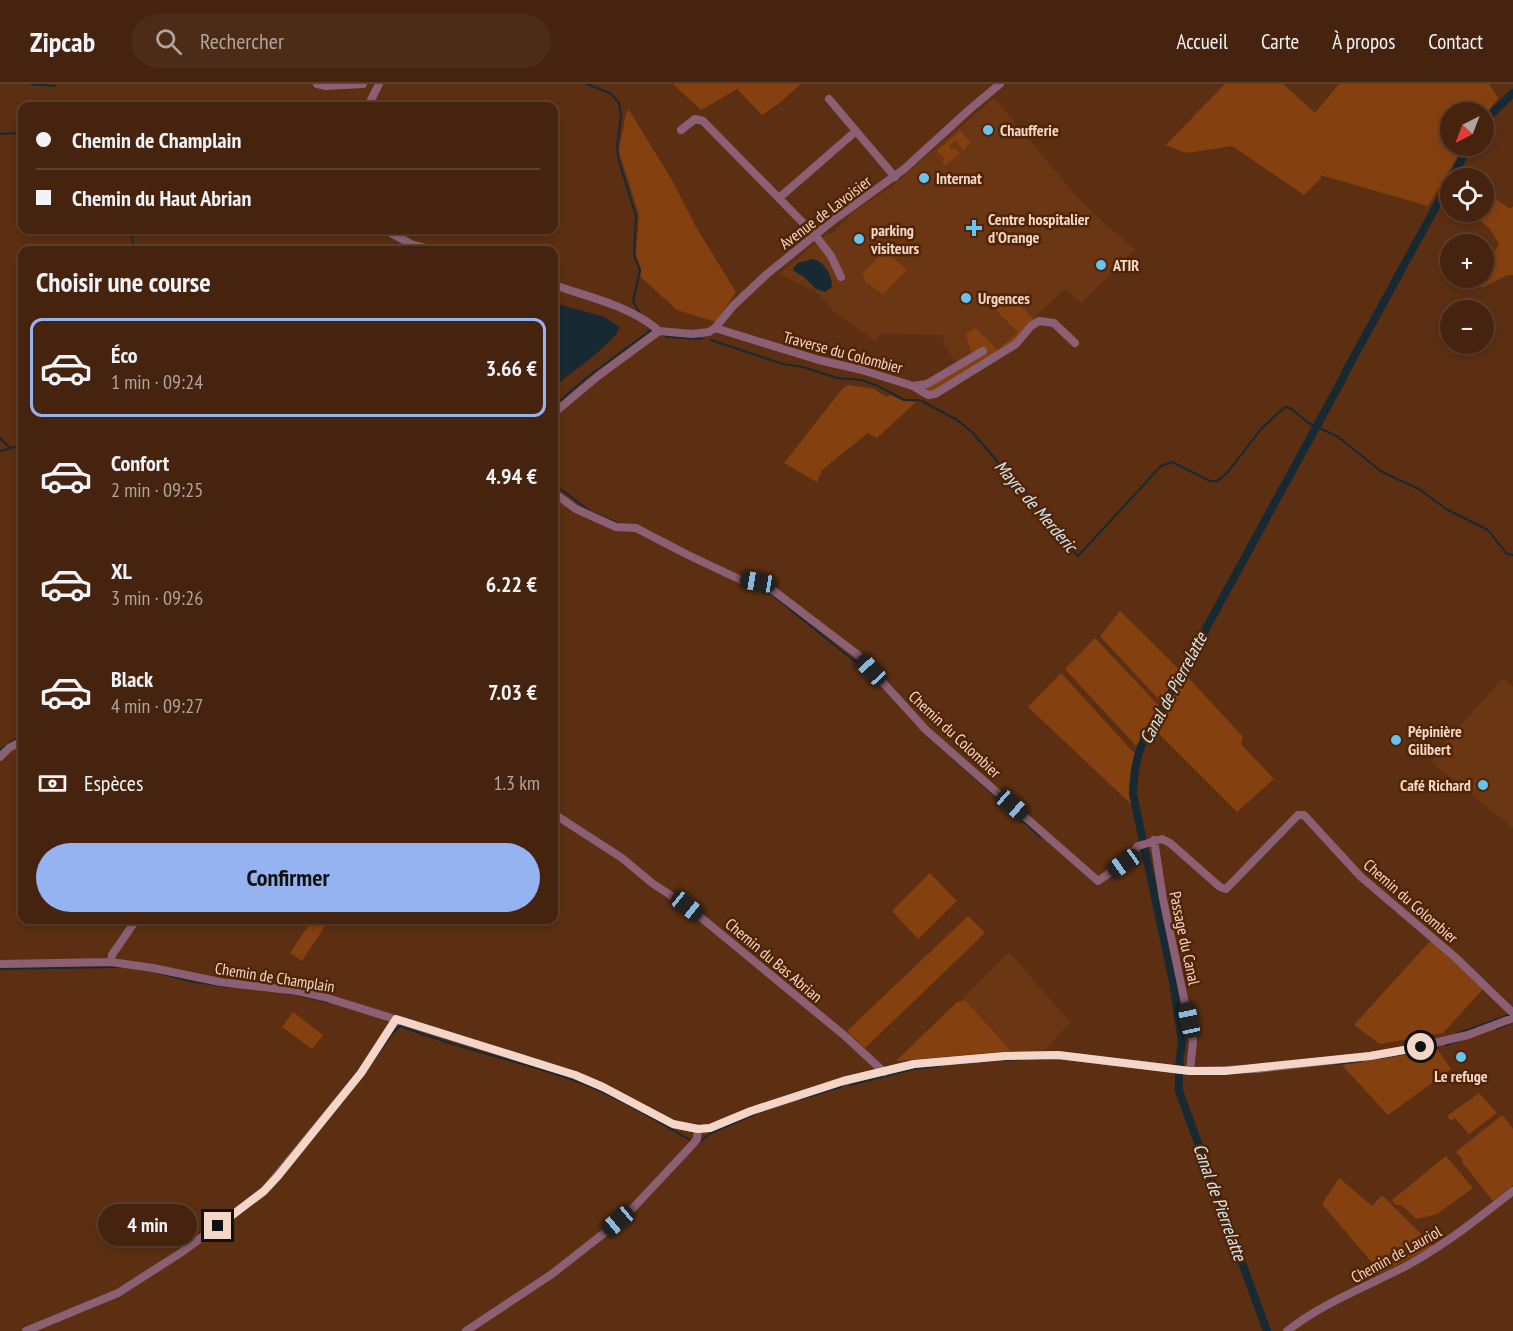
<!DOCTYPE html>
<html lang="fr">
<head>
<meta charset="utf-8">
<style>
  body { margin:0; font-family:"PT Sans Narrow",sans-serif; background:#4c2b17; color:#f1f3f6; height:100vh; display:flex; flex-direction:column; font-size:22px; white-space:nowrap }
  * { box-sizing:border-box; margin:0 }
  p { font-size:20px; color:#b0a49e }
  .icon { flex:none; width:33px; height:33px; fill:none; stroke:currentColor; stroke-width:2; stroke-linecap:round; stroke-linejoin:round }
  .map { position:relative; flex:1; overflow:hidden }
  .panel { position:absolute; left:18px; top:162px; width:540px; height:678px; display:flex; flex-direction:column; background:#45230e; border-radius:12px; box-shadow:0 3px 9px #0003,0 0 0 2px #5d402e }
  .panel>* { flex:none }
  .banner { position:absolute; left:18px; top:18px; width:540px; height:132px; border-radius:12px; box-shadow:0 3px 9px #0003,0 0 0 2px #5d402e; display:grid; align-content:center; height:132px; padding:0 18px; background:#45230e }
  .needle { width:39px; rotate:222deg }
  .tools { position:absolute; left:1440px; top:18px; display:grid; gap:12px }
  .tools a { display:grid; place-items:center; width:54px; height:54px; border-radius:50%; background:#45230e; box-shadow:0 3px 9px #0003,0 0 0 2px #5d402e; font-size:30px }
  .end { position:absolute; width:27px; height:27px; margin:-14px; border:8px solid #f3d6c7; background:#111; box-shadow:0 0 0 3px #111 }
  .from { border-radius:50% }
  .bubble { position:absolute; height:42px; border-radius:21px; background:#45230e; box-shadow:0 3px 9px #0003,0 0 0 2px #5d402e; font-size:20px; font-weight:800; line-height:42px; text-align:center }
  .car { position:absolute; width:18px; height:36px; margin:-18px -9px; border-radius:8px; box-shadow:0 0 4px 2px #0007; background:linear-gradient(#222 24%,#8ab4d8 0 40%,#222 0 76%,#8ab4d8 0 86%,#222 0) }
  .banner b { display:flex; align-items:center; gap:21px; height:57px; font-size:22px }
  .banner b+b { border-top:2px solid #5d402e }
  .banner i { width:15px; height:15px; background:#f1f3f6 }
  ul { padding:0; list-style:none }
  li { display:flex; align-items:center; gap:18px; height:99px; margin:0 12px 9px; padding:0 6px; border:3px solid transparent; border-radius:12px }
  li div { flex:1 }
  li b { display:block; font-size:22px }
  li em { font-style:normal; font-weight:800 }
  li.selected { border-color:#95b2f1 }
  li>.icon { width:54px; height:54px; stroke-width:1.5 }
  h2 { padding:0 18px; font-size:27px; line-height:72px }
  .pay { display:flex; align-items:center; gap:15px; height:66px; padding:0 18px; font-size:22px }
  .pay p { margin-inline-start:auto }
  .cta { display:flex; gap:12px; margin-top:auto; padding:12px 18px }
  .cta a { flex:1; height:69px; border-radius:36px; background:#95b2f1; color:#111; font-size:24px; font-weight:800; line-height:69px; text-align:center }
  header { display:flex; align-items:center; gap:36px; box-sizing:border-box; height:84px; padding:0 30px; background:#45230e; border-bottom:2px solid #5d402e }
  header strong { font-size:28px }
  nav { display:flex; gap:33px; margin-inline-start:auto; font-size:21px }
  .search { width:420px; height:54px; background:#4c2b17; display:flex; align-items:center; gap:15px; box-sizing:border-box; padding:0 21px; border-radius:33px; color:#b0a49e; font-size:22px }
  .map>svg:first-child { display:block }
</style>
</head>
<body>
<header>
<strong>Zipcab</strong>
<div class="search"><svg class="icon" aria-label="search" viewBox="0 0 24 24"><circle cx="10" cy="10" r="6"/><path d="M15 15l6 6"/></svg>Rechercher</div>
<nav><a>Accueil</a><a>Carte</a><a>À propos</a><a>Contact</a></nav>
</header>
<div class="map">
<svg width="1513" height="1247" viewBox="0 0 1513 1247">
  <rect width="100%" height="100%" fill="#5c2f12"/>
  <path fill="#6b3614" d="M994,14L1075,110L1095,131L1135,165L1081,219L1065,205L998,268L957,280L942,257L946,253L942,251L881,250L875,257L835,229L818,209L779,190L828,149L832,150L855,127L891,103Z
    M1503,594L1513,603V744L1432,679L1436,669Z
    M1009,868L1070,938L1044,967H1011L963,914Z"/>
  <path fill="#854010" d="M673,0H801L777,21L762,31L737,5L701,26Z
    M1225,0H1283L1315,29L1339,0H1489L1498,14L1484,33V28H1450V62H1464L1428,122L1320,91L1321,94L1304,111L1232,62L1186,69L1166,61Z
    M629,26L672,96L696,143L736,208L716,238L677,226L641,193V185L636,171L639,131L619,67L626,29Z
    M960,47L971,58L963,66L955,56L949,63L952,66L955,64L960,70L945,81L942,78L945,75L937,67Z
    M1484,107L1509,124L1513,123V191H1507L1482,204L1476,196L1477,194H1484V184L1499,160L1490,145L1470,128H1484Z
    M883,168L887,169L907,186L883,210L866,198L862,190Z
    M1013,215L1032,233L1035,238L1016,259L935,309H929L925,306L973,275L966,250L975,244L998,266L1018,248L994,224L998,222L1004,224Z
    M848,301L874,305L886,313L891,311L903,317L916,318L877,354L868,349L822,386L817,398L784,379L843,304Z
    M1120,527L1179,585L1162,619L1100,552Z
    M1095,554L1162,625L1136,662L1065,585Z
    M1061,589L1135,670L1131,686V720L1028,623Z
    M1186,591L1243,653L1241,660L1274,695L1237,728L1153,644Z
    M930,789L957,817L918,855L892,827Z
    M968,832L985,849L865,964L847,947Z
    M312,836H329L302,877L290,869Z
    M1431,856L1484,904L1443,949L1380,960L1354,941Z
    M965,916L1011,967L896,977L957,918Z
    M293,928L323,951L312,965L282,943Z
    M1437,965L1451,985L1388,1031L1342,981Z
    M1479,1009L1497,1029L1469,1050L1455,1034L1451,1037L1447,1032Z
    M1502,1031L1513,1045V1101L1493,1117L1462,1078L1463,1076L1456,1068Z
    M1446,1072L1473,1104L1437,1130L1417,1135L1401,1121H1396L1392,1116Z
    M1339,1094L1372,1122L1382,1111L1433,1162L1381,1189L1322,1120Z"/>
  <path fill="#172932" d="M813,175C825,178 832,191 832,203L825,208L816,205L804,193L794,187L793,184L798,179Z
    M554,219L602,232L620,243C616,258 568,291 554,303Z"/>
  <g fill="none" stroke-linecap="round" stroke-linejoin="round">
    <path stroke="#172932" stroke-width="2" d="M31,0L55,2
      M587,0L610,9L619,19L621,34L617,61L618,74L636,132L634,171L640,186L633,218L641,231
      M0,50L14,49L22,53
      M132,146L133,166
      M662,250L668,253L702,255
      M711,256L783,280L803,283L837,294L862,296L878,302L904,316H919
      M922,317L957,336L972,348L1017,400L1024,405L1040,429L1078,472L1161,382L1172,378L1210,397H1217L1227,389L1262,344L1285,323L1290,324L1310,340L1337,352L1382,388L1419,405L1446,425L1488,446L1507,470L1513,471
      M554,322L585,295L651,246
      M0,354L10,364
      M0,367L22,361
      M554,400L591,428L620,440
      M747,501L770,509L868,588
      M936,659L999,715
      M0,666L22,651
      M1006,721L1040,753
      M0,885L120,883
      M155,888L190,897L229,903
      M285,909L293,910
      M299,911L328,918
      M1497,945L1508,940
      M1456,950L1509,931
      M1446,961L1457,957
      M1380,974L1437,964
      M997,976L1022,975
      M1336,980L1361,977
      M368,984L391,951L400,942C456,964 515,976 571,995C613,1010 652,1034 690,1056
      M1199,990L1244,989
      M850,1001L913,985L938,982
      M800,1015L841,1003
      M699,1058L711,1049L757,1029"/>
    <path stroke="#172932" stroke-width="8" d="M1484,37L1513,9
      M1452,94L1469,62
      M1345,289L1450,97
      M1179,981L1182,958L1173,898L1133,710C1134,674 1142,654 1162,625L1343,294
      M1179,989V1007L1267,1247"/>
    <path stroke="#8c6074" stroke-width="8" d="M317,0L326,2L363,0
      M829,15L856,47
      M368,22L379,0
      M681,46L695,35L703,37L815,151L831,172L841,193
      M779,114L856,47L895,93
      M385,146L413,161L434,166
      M554,201C588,213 631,222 659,247
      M715,244L819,276L862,286L913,302L928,311L935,310L1016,260L1031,242L1039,237L1054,239L1075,259
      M659,247L692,250L709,248L715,244L733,222L767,190L835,135L903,86L970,25L1000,0
      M913,302L927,300L983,267
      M554,329L598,292L659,247
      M554,409L576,425L616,443L636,444L688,471L741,496L758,499L770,504L858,571L926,646L1098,797L1124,779L1138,762L1162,755L1170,759L1220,803L1226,805L1298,731H1304L1360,792L1455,873L1513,929
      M0,673L9,664L22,657
      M554,730L622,774L652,799L687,822L845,952L884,988
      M1154,756L1163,815L1193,957L1190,987
      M111,878L112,871L136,836
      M0,880L111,878L153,884L220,898L298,907L324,913L575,991L603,1003L673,1040L698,1045L710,1044L751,1027L844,997L914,980L1005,972L1058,971L1190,987L1257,985L1370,972L1404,966L1468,951L1513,934
      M26,1247L118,1209L182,1168L264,1107L361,989L396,935
      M466,1247L552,1190L603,1150L633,1124L692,1061L697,1055L698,1045
      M1287,1247C1322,1219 1368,1202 1408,1181C1446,1160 1479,1134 1513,1107"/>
  </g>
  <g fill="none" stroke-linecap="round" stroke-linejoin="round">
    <path stroke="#f3d6c7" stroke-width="8" d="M218,1142L264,1107L278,1092L361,989L396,935L575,991L603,1003L673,1040L698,1045L710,1044L751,1027L843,997L914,980L1005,972L1058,971L1190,987H1225L1370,972L1421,963"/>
  </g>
  <g fill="#66c4ef" stroke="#512406" stroke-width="2">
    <circle cx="988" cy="46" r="6"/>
    <circle cx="924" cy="94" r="6"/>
    <path d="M971 135h6v6h6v6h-6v6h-6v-6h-6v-6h6z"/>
    <circle cx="859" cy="155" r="6"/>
    <circle cx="1101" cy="181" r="6"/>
    <circle cx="966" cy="214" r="6"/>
    <circle cx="1396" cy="656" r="6"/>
    <circle cx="1483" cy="701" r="6"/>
    <circle cx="1461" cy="973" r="6"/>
  </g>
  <g text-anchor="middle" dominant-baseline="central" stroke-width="5" stroke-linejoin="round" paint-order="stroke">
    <g font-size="16" font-weight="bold" fill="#f3d6c7" stroke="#512406" text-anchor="start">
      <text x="1000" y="46">Chaufferie</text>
      <text x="936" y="94">Internat</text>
      <text x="988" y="135">Centre hospitalier<tspan x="988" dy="18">d'Orange</tspan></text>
      <text x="871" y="146">parking<tspan x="871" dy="18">visiteurs</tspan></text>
      <text x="1113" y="181">ATIR</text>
      <text x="978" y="214">Urgences</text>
      <text x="1408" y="647">Pépinière<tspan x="1408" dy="18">Gilibert</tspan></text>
      <text x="1471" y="701" text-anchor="end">Café Richard</text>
      <text x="1461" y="992" text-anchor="middle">Le refuge</text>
    </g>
    <g font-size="16" fill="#f3d6c7" stroke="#512406">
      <text transform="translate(825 128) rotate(-37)">Avenue de Lavoisier</text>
      <text transform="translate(843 268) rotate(15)">Traverse du Colombier</text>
      <text transform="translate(955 650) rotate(43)">Chemin du Colombier</text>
      <text transform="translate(1411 817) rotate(41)">Chemin du Colombier</text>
      <text transform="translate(1185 854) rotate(78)">Passage du Canal</text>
      <text transform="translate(774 876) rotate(40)">Chemin du Bas Abrian</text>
      <text transform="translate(275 893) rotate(9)">Chemin de Champlain</text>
      <text transform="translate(1396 1170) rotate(-29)">Chemin de Lauriol</text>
    </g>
    <g font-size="18" font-style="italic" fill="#cee9f7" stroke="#512406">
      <text transform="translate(1036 422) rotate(49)">Mayre de Merderic</text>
      <text transform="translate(1173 604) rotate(-62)">Canal de Pierrelatte</text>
      <text transform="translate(1220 1118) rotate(70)">Canal de Pierrelatte</text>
    </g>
  </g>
</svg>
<div class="tools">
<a><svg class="needle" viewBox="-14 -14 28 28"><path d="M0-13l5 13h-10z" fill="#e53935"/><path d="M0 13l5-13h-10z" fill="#b0a49e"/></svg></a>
<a><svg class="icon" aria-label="locate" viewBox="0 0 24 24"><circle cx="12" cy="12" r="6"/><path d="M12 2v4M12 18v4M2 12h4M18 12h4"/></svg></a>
<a>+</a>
<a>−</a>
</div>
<i class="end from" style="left:1421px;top:963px"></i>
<i class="end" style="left:218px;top:1142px"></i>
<div class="bubble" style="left:98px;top:1120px;width:99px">4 min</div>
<i class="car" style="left:758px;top:498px;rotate:279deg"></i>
<i class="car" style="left:871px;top:586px;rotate:317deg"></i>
<i class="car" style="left:1012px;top:721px;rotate:131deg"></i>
<i class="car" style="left:1124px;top:779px;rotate:235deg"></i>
<i class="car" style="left:687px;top:822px;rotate:129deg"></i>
<i class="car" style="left:1189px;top:936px;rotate:348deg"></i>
<i class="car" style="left:618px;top:1137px;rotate:230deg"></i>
<div class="banner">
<b><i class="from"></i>Chemin de Champlain</b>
<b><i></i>Chemin du Haut Abrian</b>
</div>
<section class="panel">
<h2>Choisir une course</h2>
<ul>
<li class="selected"><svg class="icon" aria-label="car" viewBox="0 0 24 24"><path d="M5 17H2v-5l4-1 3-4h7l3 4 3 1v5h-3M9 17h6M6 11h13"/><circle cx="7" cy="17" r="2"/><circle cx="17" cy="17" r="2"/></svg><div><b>Éco</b><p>1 min · 09:24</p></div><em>3.66 €</em></li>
<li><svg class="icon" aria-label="car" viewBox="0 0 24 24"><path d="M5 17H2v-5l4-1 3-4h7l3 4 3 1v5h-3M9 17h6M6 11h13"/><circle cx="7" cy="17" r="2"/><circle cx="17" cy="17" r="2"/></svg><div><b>Confort</b><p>2 min · 09:25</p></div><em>4.94 €</em></li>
<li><svg class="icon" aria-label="car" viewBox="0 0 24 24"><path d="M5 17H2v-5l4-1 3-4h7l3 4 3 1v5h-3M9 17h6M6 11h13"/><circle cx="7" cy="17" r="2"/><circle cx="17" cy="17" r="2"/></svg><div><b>XL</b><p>3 min · 09:26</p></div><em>6.22 €</em></li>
<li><svg class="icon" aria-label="car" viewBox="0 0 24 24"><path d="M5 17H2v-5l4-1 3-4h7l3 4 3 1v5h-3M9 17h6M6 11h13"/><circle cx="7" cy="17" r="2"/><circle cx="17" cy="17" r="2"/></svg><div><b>Black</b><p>4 min · 09:27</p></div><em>7.03 €</em></li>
</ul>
<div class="pay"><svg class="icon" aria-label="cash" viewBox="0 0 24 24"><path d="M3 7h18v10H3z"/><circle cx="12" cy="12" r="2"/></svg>Espèces<p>1.3 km</p></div>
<div class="cta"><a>Confirmer</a></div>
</section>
</div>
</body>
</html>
